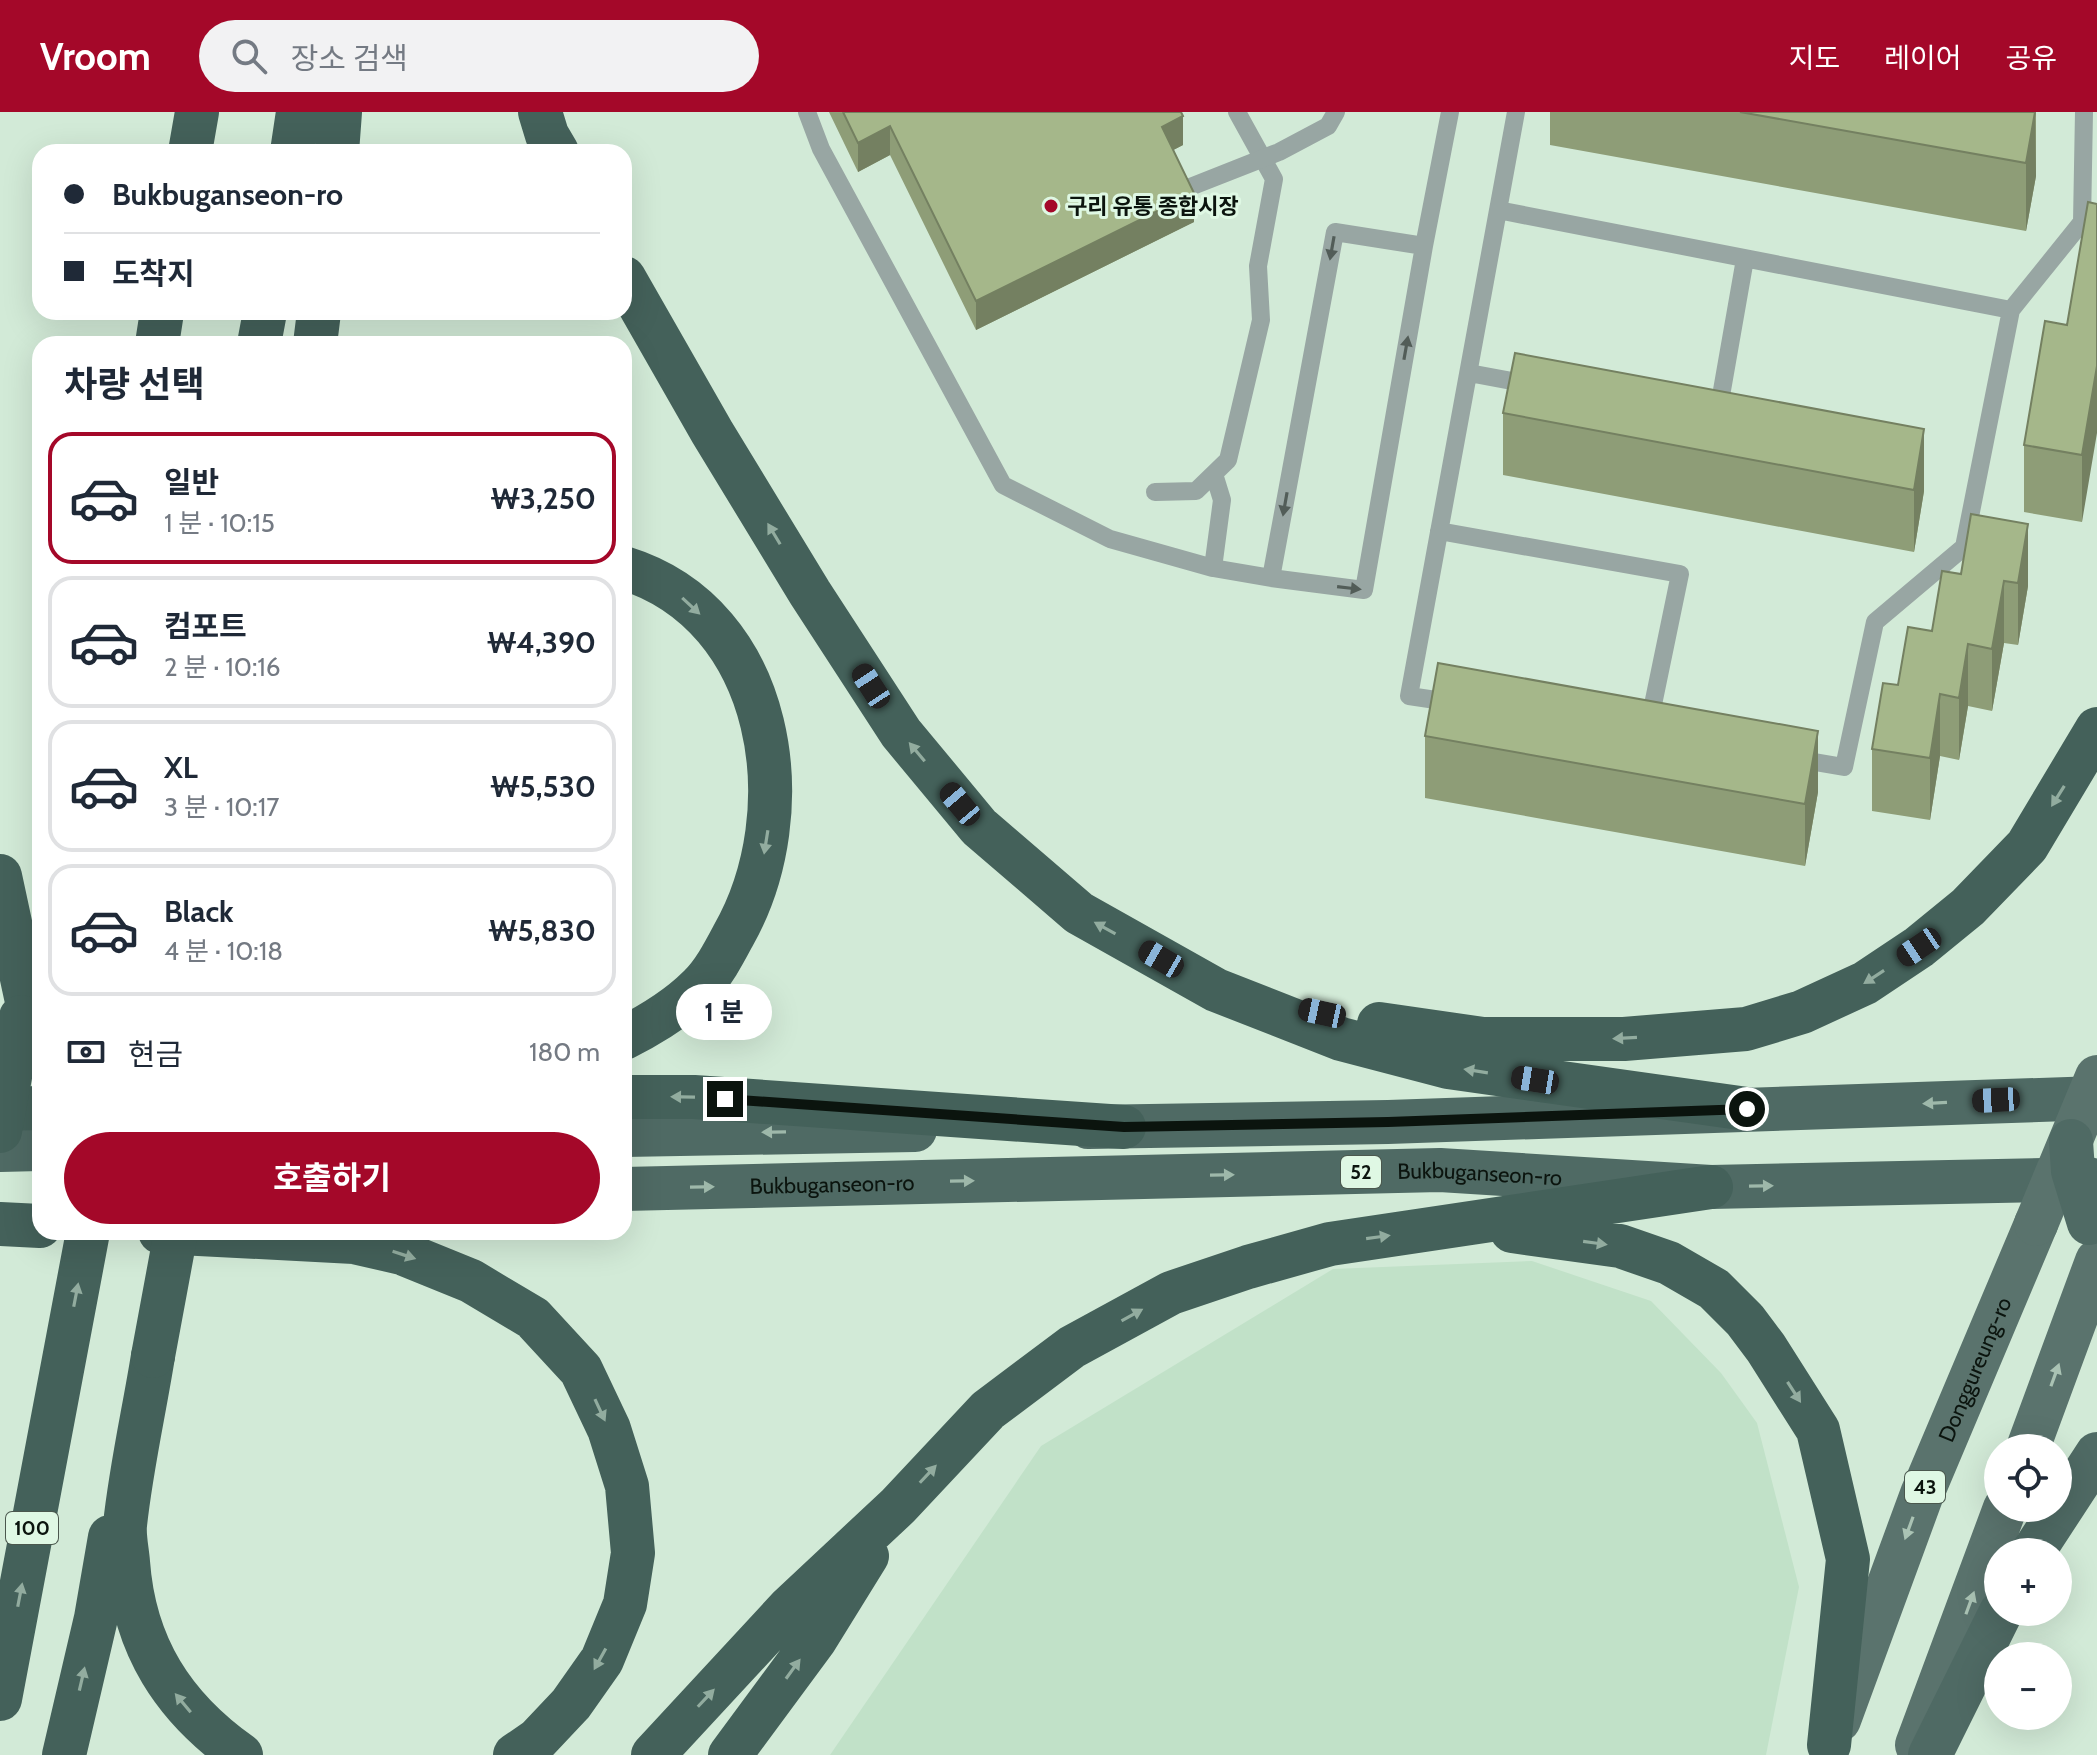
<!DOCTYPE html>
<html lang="ko">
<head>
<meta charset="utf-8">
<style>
  body { margin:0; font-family:Cabin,"Noto Sans KR",sans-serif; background:#f2f2f3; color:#1f2937; height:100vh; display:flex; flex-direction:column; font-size:30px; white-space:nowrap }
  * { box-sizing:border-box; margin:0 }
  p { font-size:26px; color:#747a83 }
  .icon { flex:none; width:44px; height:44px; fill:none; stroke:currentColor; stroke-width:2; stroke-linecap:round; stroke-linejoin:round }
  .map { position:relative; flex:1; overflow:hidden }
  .details { position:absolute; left:32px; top:224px; width:600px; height:904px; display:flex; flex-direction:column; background:#fff; border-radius:24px; box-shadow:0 8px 32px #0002 }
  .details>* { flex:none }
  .hud { position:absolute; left:32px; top:32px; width:600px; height:176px; border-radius:24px; box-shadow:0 8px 32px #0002; display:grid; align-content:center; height:176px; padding:0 32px; background:#fff }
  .tools { position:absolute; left:1984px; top:1322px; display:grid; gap:16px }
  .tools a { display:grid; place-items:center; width:88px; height:88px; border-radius:50%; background:#fff; box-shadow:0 8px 32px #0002; font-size:40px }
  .end { position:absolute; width:36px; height:36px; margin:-18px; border:10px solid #0b140e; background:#fff; box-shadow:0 0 0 4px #fff }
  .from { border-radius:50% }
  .bubble { position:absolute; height:56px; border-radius:28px; background:#fff; box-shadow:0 8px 32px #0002; font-size:26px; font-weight:700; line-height:56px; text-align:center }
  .car { position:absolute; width:24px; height:48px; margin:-24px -12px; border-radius:10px; box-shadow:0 0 6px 2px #0007; background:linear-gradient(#222 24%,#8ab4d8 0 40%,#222 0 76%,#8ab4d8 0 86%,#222 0) }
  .hud b { display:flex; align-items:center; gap:28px; height:76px; font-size:30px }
  .hud b+b { border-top:2px solid #e0e1e3 }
  .hud i { width:20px; height:20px; background:#1f2937 }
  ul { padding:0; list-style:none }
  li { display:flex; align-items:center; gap:24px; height:132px; margin:0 16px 12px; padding:0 16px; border:4px solid #e0e1e3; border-radius:24px }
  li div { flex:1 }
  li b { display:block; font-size:30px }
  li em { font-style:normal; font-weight:700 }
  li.active { border-color:#a40829 }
  li>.icon { width:72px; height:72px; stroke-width:1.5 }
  h2 { padding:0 32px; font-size:36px; line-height:96px }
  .pay { display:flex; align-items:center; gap:20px; height:88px; padding:0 32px; font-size:30px }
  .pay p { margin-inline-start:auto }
  .button { display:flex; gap:16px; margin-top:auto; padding:16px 32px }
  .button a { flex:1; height:92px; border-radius:48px; background:#a40829; color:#fff; font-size:32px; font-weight:700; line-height:92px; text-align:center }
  header { display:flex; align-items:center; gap:48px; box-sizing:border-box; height:112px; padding:0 40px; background:#a40829; color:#fff }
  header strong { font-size:38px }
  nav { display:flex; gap:44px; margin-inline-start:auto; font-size:28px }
  .search { width:560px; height:72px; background:#f2f2f3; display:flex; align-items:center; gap:20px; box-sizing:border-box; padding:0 28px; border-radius:44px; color:#747a83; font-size:30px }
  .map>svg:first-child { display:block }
</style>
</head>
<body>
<header>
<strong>Vroom</strong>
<div class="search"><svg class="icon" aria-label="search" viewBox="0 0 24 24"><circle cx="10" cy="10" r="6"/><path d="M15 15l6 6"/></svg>장소 검색</div>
<nav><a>지도</a><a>레이어</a><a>공유</a></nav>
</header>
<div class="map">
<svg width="2097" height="1643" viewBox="0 0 2097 1643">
  <rect width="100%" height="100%" fill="#d2ead7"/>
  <path fill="#c1e1c8" d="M1532,1149L1651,1189L1721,1261L1757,1311L1799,1475L1766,1643H830L1041,1334L1333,1157Z"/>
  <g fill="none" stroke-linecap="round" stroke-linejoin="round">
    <path stroke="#98a6a3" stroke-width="18" d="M807,0L821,37L1003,373L1110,427L1213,456L1271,466L1364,478L1424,134L1450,0
      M1498,98L2011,198
      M1469,261L1533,273
      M1718,301L1745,147
      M1155,380L1196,379L1228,348L1261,208L1258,154L1274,67L1237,0
      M1439,419L1680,462L1649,612
      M1213,456L1222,388L1214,362
      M1271,466L1335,120L1424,134
      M1456,591L1409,584L1516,0
      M1797,647L1844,655L1875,510L1964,435L2011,198L2082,110L2084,0"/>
    <g stroke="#5a736d" stroke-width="44">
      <path d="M2028,1336L2097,1149"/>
      <path id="s1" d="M1839,1608L1922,1382L2036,1112"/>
      <path d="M1917,1633L2005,1396"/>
    </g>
    <g stroke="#4f6a64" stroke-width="44">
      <path d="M1088,1015L1388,1010L2097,986"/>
      <path d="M624,1023L915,1018"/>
      <path d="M0,1038L40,1037"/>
      <path id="s2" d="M624,1077L1440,1058L1711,1075L2089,1067"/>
      <path d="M2033,1440L2097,1342"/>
      <path d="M1930,1643L2001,1500"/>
    </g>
    <path stroke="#44615a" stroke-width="44" d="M540,0L547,23L557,40
      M190,40L197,0
      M292,40L298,0
      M337,40L340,0
      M624,166L712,320L810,481L901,621L979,715L1079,801L1216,878L1341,927L1448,955L1747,997
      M157,232L162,200
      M259,232L265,200
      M315,232L319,200
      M624,456C776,503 804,700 733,824C724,841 713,862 699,875C678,896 650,913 624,926
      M0,764L26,885
      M1379,912L1483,927H1624L1746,917L1802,900L1865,871L1919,835L1968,795L2027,734L2097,617
      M624,985H694L1124,1015
      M0,997L40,996
      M0,1112L40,1114
      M1512,1119L1620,1134L1669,1151L1714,1177L1745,1208L1766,1236L1818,1318L1848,1447L1829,1633
      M160,1120L354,1130L402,1141L471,1169L533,1206L581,1258L609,1317L627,1374L633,1441L625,1492L602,1548L571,1592L537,1628L515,1643
      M153,1244C144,1300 131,1356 125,1413C124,1425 127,1438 128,1450C134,1534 173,1595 241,1643
      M0,1587L88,1120
      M64,1643L96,1506L110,1425
      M653,1643L790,1495L898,1394L988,1298L1072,1235L1171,1181L1248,1155L1330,1132L1711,1075
      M730,1643L815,1528L867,1444"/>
    <path stroke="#98a6a3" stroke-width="18" d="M1180,79L1279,40L1328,14L1336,0"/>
    <path stroke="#5a736d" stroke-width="44" d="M2036,1112L2097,965"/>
    <path stroke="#4f6a64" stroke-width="44" d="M2071,1029L2073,1059L2089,1111"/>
    <path stroke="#44615a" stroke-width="44" d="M0,1019L21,905
      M153,1244L176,1120"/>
  </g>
  <path fill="#8e9d77" d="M829,0H1181L1183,33L1173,38L1194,110L976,218L890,43L858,60Z
    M1550,0H2036V64L2026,119L1550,33Z
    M2088,90L2082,410L2024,400V333L2067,213Z
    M1503,301L1924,379L1914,440L1503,363Z
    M1971,402L2028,474L2018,533L2004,531L1992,599L1968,594L1959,648L1940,644L1930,708L1872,699V637L1898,573L1932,519L1961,462Z
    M1425,624L1818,680L1805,754L1425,686Z"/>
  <path fill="#748061" d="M2035,0L2036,64L2026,119V51Z
    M1183,4V33L1162,44V15Z
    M890,14V43L858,60V31Z
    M1194,81V110L976,218V189Z
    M2097,254V321L2082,410V343Z
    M1924,317V379L1914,440V378Z
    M2028,412V474L2018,533V471Z
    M2004,469V531L1992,599V537Z
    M1968,532V594L1959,648V586Z
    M1940,582V644L1930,708V646Z
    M1818,619V680L1805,754V692Z"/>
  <path fill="#a5b78a" stroke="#748061" stroke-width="2" d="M843,0H1181L1183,4L1162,15L1194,81L976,189L890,14L858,31Z
    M1740,0H2035L2026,51Z
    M2088,90L2097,92V254L2082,343L2024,333L2045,209L2067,213Z
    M1515,241L1924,317L1914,378L1503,301Z
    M1971,402L2028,412L2018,471L2004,469L1992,537L1968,532L1959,586L1940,582L1930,646L1872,637L1883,571L1898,573L1908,515L1932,519L1942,459L1961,462Z
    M1438,551L1818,619L1805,692L1425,624Z"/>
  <defs><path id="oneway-solid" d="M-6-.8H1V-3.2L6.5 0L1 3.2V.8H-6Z" transform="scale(2)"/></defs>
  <g fill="#525d58">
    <use href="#oneway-solid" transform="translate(1332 136) rotate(100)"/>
    <use href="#oneway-solid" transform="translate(1406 236) rotate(-80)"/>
    <use href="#oneway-solid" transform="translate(1285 392) rotate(100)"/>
    <use href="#oneway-solid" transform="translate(1349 476) rotate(7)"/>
  </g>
  <g fill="#92ac9f">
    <use href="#oneway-solid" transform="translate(774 422) rotate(-121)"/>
    <use href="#oneway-solid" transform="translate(691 494) rotate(43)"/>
    <use href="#oneway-solid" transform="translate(917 640) rotate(-130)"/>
    <use href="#oneway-solid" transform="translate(2058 684) rotate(122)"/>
    <use href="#oneway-solid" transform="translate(766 730) rotate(99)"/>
    <use href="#oneway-solid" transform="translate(1105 816) rotate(-151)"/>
    <use href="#oneway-solid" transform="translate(1874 865) rotate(147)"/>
    <use href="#oneway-solid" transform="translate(1625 926) rotate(177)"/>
    <use href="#oneway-solid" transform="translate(1476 959) rotate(-171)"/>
    <use href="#oneway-solid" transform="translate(683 985) rotate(-179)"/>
    <use href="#oneway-solid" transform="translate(1378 1125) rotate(-8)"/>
    <use href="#oneway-solid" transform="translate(1595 1131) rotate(8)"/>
    <use href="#oneway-solid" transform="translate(404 1143) rotate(18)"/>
    <use href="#oneway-solid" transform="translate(76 1183) rotate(-79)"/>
    <use href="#oneway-solid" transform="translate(1132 1203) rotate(-29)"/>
    <use href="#oneway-solid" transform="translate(1794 1280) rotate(57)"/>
    <use href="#oneway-solid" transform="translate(600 1298) rotate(65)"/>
    <use href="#oneway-solid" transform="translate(928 1362) rotate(-47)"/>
    <use href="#oneway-solid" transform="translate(20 1483) rotate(-79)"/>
    <use href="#oneway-solid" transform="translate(600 1547) rotate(119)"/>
    <use href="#oneway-solid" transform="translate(793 1557) rotate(-54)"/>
    <use href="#oneway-solid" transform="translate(82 1567) rotate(-77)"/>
    <use href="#oneway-solid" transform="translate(706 1586) rotate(-47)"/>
    <use href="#oneway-solid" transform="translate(183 1591) rotate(-130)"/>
  </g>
  <g fill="#9eb8aa">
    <use href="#oneway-solid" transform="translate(1935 991) rotate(177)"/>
    <use href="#oneway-solid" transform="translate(774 1020) rotate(179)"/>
    <use href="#oneway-solid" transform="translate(1222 1063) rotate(-1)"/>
    <use href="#oneway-solid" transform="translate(962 1069) rotate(-1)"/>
    <use href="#oneway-solid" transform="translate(1761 1074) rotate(-1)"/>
    <use href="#oneway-solid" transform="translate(702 1075) rotate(-1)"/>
  </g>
  <g fill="#aac3b4">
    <use href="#oneway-solid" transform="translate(2055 1263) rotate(-70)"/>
    <use href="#oneway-solid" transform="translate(1909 1416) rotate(110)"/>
    <use href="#oneway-solid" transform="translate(1970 1491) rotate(-70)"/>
  </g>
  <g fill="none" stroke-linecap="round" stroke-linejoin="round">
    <path stroke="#0b140e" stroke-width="10" d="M725,987L1124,1015L1388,1010L1747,997"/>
  </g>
  <circle fill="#a40829" stroke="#dff8e4" stroke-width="3" cx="1051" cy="94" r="8"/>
  <g text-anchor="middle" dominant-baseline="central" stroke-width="6" stroke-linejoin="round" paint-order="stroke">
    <g fill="#dff8e4" stroke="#4b584e" stroke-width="2">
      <rect x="1341" y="1044" width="40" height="32" rx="6"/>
      <rect x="1905" y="1359" width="40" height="32" rx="6"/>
      <rect x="6" y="1400" width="52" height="32" rx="6"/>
    </g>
    <g font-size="20" font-weight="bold" fill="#0b140e">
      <text x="1361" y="1060">52</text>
      <text x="1925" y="1375">43</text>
      <text x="32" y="1416">100</text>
    </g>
    <g font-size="22" font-weight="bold" fill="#0b140e" stroke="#dff8e4" text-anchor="start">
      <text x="1067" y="94">구리 유통 종합시장</text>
    </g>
    <g font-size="22" fill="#0b140e" stroke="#dff8e4">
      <text stroke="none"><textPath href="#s2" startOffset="856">Bukbuganseon-ro</textPath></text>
      <text stroke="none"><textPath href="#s2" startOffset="208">Bukbuganseon-ro</textPath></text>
      <text stroke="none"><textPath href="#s1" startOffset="376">Donggureung-ro</textPath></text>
    </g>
  </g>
</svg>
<div class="tools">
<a><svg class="icon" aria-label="locate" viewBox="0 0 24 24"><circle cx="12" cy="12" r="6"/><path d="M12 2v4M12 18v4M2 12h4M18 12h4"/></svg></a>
<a>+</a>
<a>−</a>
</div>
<i class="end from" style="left:1747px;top:997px"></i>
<i class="end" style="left:725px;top:987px"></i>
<div class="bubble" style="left:676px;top:872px;width:96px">1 분</div>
<i class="car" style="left:871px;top:574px;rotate:327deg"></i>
<i class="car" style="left:960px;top:692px;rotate:320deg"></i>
<i class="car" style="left:1919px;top:835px;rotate:236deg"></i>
<i class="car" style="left:1161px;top:847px;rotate:300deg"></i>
<i class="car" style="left:1322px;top:901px;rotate:282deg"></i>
<i class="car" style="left:1535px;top:968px;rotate:279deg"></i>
<i class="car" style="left:1996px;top:988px;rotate:267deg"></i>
<div class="hud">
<b><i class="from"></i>Bukbuganseon-ro</b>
<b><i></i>도착지</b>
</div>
<section class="details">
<h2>차량 선택</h2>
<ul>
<li class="active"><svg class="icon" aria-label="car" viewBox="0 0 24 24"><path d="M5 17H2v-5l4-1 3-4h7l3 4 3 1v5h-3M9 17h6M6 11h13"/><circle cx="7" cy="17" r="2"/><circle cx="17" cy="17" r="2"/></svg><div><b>일반</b><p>1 분 · 10:15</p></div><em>₩3,250</em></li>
<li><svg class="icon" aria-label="car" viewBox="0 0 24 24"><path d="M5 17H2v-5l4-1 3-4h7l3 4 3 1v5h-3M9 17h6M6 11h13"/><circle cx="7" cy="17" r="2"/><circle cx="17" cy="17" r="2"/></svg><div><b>컴포트</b><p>2 분 · 10:16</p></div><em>₩4,390</em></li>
<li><svg class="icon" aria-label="car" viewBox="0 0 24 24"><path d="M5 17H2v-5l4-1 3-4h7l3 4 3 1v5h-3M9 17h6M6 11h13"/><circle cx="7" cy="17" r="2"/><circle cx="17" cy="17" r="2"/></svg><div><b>XL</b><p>3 분 · 10:17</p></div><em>₩5,530</em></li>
<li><svg class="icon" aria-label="car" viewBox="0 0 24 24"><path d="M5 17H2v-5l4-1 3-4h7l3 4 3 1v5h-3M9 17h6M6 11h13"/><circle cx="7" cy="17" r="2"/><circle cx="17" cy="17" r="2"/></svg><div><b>Black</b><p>4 분 · 10:18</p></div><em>₩5,830</em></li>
</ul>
<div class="pay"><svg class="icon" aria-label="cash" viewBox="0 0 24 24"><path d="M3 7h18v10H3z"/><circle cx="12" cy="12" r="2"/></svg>현금<p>180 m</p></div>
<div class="button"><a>호출하기</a></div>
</section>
</div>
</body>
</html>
